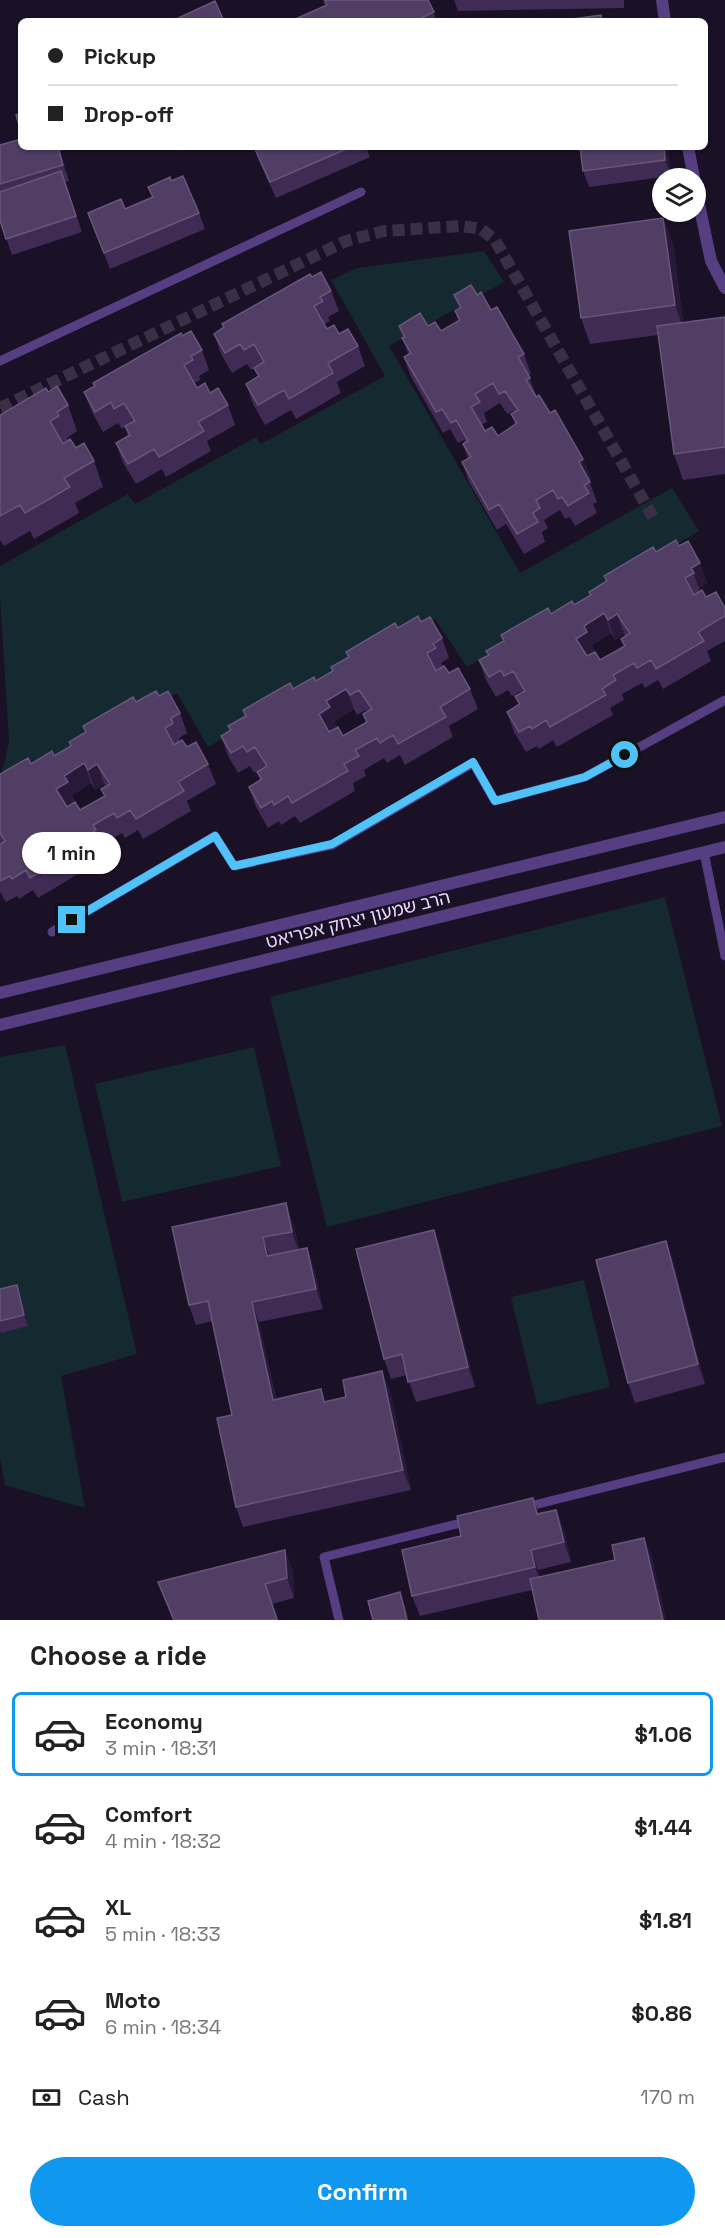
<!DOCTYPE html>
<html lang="en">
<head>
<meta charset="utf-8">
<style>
  body { margin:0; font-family:"Space Grotesk","Noto Sans Hebrew",sans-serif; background:#f6f6f6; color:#222; height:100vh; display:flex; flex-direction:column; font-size:22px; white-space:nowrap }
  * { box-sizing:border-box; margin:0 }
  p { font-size:20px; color:#767676 }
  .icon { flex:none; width:33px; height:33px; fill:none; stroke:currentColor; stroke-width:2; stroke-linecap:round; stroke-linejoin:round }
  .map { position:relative; height:1620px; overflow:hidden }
  .panel { display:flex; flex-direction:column; background:#fff; flex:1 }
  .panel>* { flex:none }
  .banner { position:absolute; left:18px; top:18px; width:690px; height:132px; border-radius:9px; box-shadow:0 2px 4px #0004; display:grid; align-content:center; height:132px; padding:0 30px; background:#fff }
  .tools { position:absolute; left:652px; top:168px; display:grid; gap:12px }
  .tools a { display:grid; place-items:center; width:54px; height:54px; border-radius:50%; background:#fff; box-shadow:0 2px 4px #0004; font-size:30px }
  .end { position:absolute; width:27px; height:27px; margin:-14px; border:8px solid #4fc3f7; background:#111; box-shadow:0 0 0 3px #111 }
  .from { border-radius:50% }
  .bubble { position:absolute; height:42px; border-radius:21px; background:#fff; box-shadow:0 2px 4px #0004; font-size:20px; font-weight:800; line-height:42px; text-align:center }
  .banner b { display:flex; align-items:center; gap:21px; height:57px; font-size:22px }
  .banner b+b { border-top:2px solid #e0e0e0 }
  .banner i { width:15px; height:15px; background:#222 }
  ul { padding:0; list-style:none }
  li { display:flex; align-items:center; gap:18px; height:84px; margin:0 12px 9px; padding:0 18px; border:3px solid transparent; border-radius:9px }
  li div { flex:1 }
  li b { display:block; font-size:22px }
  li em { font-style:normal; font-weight:800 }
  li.active { border-color:#1098f1 }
  li>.icon { width:54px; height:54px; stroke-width:1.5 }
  h2 { padding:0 30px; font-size:27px; line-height:72px }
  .pay { display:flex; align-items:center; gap:15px; height:66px; padding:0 30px; font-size:22px }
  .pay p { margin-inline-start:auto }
  .primary-button { display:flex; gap:12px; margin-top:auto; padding:12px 30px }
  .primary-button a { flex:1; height:69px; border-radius:36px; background:#1098f1; color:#fff; font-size:24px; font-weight:800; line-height:69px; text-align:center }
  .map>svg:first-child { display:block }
</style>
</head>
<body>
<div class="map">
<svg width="725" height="1620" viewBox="0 0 725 1620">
  <rect width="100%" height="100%" fill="#1b1126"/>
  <path fill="#142930" d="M484,251L504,282L389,346L520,573L672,488L699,531L467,667L435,619L208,747L177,693L0,792C0,771 6,761 9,741L0,597V566L128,494L135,504L256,437L261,444L385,376L331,280L357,268Z
    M665,897L722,1126L327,1227L270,997Z
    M65,1045L137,1354L61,1376L85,1508L5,1485L0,1458V1057Z
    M254,1047L281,1166L122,1202L95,1084Z
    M584,1280L610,1387L537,1405L511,1297Z"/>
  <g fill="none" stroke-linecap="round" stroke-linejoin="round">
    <path stroke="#3a2f46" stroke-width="12" stroke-dasharray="12 6" stroke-linecap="butt" d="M0,408L346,241L384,231L461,226L481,229L495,240L653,517"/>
    <path stroke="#553f82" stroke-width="9" d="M0,361L361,192
      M704,852L725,956
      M52,932L215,836L234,866L332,845L473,763L495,801L585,777L725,700
      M526,1507L725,1457
      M339,1620L324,1557L469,1521"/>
    <path stroke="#553f82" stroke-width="12" d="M662,0L665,21
      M688,147L694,178
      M696,190L711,261L725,288"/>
    <path stroke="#553f82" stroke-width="12" d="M0,993L725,817
      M0,1025L725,847"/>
  </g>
  <path fill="#3f2b53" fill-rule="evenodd" d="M323,0H428L437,21H291L325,6Z
    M454,0H624V8L458,11Z
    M0,145L21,147H73L60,151L69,181L65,182L82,232L12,255L0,220Z
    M179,147H190L181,151Z
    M254,147H366L370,157L276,198L260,163Z
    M667,147L671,176L589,187L583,171Z
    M171,181L199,213L205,229L110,269L88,213L125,209L152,198L148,187Z
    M663,218L673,244L683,322L725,317V474L683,480L674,454L658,335L590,344L581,318Z
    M312,277L331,291L339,311L328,317L330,321L324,324L327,329L339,334L358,346L365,366L337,382L341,393L296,419L291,410L265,425L253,404L246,384L258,377L255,368L251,370L247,364L232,373L221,354L214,334L224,328L222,324Z
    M454,295H477L491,310L524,354L531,374L528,375L537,397L583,459L591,479L589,480L597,502L593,504L597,513L575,526L570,517L565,519L560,510L544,520L548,528L542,532L545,542L524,554L506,524L497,530L469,482L462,462L468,459L463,444L465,443L464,440L458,443L450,429L443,433L411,377L404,357L408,354L399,326L441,331L458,321L455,311L459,308ZM500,403L507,414L513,411L514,413L511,414L515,424L498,436L485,431L481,425L487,422L484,413Z
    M182,336L202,350L209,370L199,376L200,380L195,383L197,388L210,393L228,405L235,425L207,441L211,451L166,477L162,469L136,484L123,463L116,443L128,436L125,427L122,429L118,423L103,432L92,412L84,392L94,387L93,383Z
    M48,392L68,405L77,431L67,438L68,441L76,448L94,461L103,487L75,503L79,513L34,539L30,531L4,546L0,540V415Z
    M679,546L700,563L707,583L699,588L700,591L706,597L725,608V641L707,651L711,661L663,689L658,680L645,688L642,683L622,694L624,700L610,708L613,715L557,747L553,740L539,749L537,746L526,752L514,732L507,712L518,704L515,696L522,693L521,691L512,696L508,690L496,697L486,680L479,660L488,655L486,651L503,641L501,635L551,614L574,605L590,596L589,592L606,582L604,576L656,552ZM611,633L615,640L624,634L625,636L621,639L624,647L600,660L595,652L592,645Z
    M421,622L442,638L449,658L441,663L443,667L449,673L470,689L478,709L449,726L453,737L405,765L400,755L387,763L384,758L364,770L366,776L353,783L355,791L300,823L295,816L281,825L279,821L268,828L256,807L249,787L260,780L257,772L263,768V767L254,773L250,766L238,773L228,756L221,736L230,731L228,726L245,717L243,710L293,689L316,681L332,671L331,667L348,658L346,652L398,628ZM354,709L357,715L366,710L368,712L363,714L366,722L343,736L333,730L335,721Z
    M159,696L180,713L187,733L179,738L180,741L208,764L216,784L187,801L191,811L143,839L138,830L125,838L122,833L101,845L104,850L91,858L93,865L38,898L33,890L19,899L17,896L6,902L0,892V844L1,843L0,842V774L54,756L70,746L69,742L86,732L83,726L136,702ZM91,783L95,790L104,784L106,786L101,789L104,797L80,810L75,802L72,795Z
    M293,1223L299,1249L307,1248L314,1268L323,1309L259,1322L276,1399L326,1402L390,1391L411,1490L243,1527L236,1507L232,1415L212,1321L196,1325L189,1305L172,1227Z
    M434,1230L441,1250L475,1387L416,1402L407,1375L391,1379L384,1359Z
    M666,1241L673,1261L705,1384L635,1403L628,1383Z
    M0,1289L21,1296L28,1326L1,1333L0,1330Z
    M556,1510L564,1530L571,1562L538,1570L540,1577L652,1558L666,1620H539L532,1590L420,1616L412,1596L461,1536L539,1514Z
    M293,1570L294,1598L272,1604L278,1620H173L158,1582Z"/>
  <path fill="#291939" d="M58,147H59L69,181L63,165Z
    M664,147H667L671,176L665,160Z
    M663,218L673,244L684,331L675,305Z
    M583,459L591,479L586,482L579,462Z
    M700,563L707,583L699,588L691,568Z
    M604,613L611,633L592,645L595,652L584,659L576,639L584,626Z
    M617,614L624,634L615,640L608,620Z
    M346,689L354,709L335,721L337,727L326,734L319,714L326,701Z
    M84,763L91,783L72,795L75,802L64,809L56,789L64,776Z
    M97,764L104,784L95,790L88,770Z
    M286,1203L293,1223L299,1252L292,1232Z
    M434,1230L441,1250L475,1387L468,1367Z
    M263,1237L270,1258L267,1256Z
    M666,1241L673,1261L705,1384L698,1364Z
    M307,1248L314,1268L323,1309L316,1289Z
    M17,1285L21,1296L28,1326L24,1315Z
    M252,1302L259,1322L280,1420L273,1400Z
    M382,1371L390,1391L411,1490L403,1470Z
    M533,1498L541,1518L537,1514Z
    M556,1510L564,1530L571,1562L564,1542Z
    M644,1538L652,1558L666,1620H663Z
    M285,1550L293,1570L294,1598L287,1578Z
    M531,1550L538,1570L542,1587L535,1567Z
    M400,1592L406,1608L409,1620H407Z"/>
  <path fill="#513e65" stroke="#68567d" stroke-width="1.5" fill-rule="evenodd" d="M325,0H428L434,12L415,21H291L327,5Z
    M215,1L224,21H172Z
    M601,15L602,21H558Z
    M21,113V132L16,115Z
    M21,139V147H58L63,165L0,184V145Z
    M254,147H351L270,182Z
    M580,147H664L665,160L583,171Z
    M61,171L76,216L6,239L0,220V192Z
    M183,176L199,213L104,253L88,213L121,199L125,209L153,197L148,187L170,177L171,181Z
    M663,218L675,305L581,318L569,231Z
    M321,272L331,291L320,297L323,301L314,306L327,329L334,325L339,334L348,329L358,346L328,363L333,373L289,399L284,390L258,405L246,384L259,376L254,368L264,362L254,344L244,350L240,344L225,353L214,334L224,327L222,324L310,274L312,277Z
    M471,285L477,295L481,292L491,310L497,307L524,354L518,357L530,378L526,380L536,397L539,395L550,413L555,410L583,459L579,462L590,482L584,485L589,493L568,506L562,497L558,499L553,490L536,500L540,508L533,513L538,522L517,534L499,504L489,510L462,462L471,457L463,444L468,441L456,420L451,423L442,409L436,412L404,357L411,353L402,338L405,337L399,326L420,313L428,326L435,322L441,331L460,320L455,311L461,307L454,295ZM493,383L499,394L505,391L518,410L511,414L517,423L498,436L492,427L485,431L471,407L480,402L475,394Z
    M725,317V447L674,454L657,326Z
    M191,331L202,350L191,356L193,360L184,365L197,388L205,383L210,393L218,388L228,405L198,422L204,431L159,457L154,449L128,464L116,443L130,435L125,426L135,421L124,403L114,409L111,402L95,412L84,392L95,386L93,383L181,333L182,336Z
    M57,386L68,405L57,412L59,416L50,421L63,444L70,439L76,448L84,443L94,461L64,478L70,487L25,513L20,505L0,516V415L46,388L48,392Z
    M676,540L679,546L688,541L700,563L691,568L694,573L685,578L694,595L702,590L706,597L716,592L725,608V616L698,632L704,641L656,669L651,660L637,668L634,663L613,675L616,680L602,689L606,695L550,727L546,720L532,729L530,726L519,732L507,712L520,704L515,696L525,691L513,671L504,676L501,670L489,677L479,660L489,655L486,651L504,641L501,635L548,608L551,614L572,601L574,605L591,595L589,592L607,581L604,576L653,547L656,552ZM604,613L608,620L617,614L630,633L621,639L625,646L600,660L595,652L587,656L576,639L587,632L584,626Z
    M418,616L421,622L430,617L442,638L433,644L436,648L427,653L436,671L444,666L449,673L458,668L470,689L440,707L446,717L398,744L393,735L380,743L377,738L355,750L359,756L344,764L348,771L292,803L288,796L274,805L272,801L261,808L249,787L262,779L257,772L267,766L255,747L247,752L243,746L231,753L221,736L231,730L228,726L246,716L243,710L290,683L293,689L314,677L316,681L333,671L331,667L349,657L346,652L395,623L398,628ZM346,689L350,695L359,690L372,709L363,714L367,722L343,736L338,727L329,732L319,714L330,707L326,701Z
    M156,691L159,696L168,691L180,713L171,718L173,723L165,728L174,745L182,740L187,747L196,742L208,764L178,782L184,791L136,819L130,810L117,818L114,813L93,825L96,830L82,839L86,845L30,878L26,870L12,879L10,876L0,881V844L5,841L0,833V774L28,758L31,764L52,751L54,756L71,746L69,742L86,732L83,726L133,697L136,702ZM84,763L88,770L97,764L110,784L101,789L105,796L80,810L75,802L67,807L56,789L68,782L64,776Z
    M286,1203L292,1232L263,1237L267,1256L307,1248L316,1289L252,1302L273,1400L321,1389L324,1402L346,1397L343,1380L382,1371L403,1470L236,1507L217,1418L232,1415L208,1301L189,1305L172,1227Z
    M434,1230L468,1367L408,1382L402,1354L384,1359L356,1249Z
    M666,1241L698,1364L628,1383L596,1260Z
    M17,1285L24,1315L0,1321V1289Z
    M533,1498L537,1514L556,1510L564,1542L531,1550L535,1567L412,1596L402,1550L461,1536L457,1516Z
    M644,1538L663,1620H539L530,1579L615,1560L612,1545Z
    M285,1550L287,1578L265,1584L277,1619L276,1620H174L158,1582Z
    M400,1592L407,1620H373L368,1601Z"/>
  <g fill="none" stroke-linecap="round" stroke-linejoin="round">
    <path stroke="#4fc3f7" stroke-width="8" d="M72,920L215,836L234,866L332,844L473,762L495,801L585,777L625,755"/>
  </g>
  <g text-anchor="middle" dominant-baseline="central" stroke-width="4.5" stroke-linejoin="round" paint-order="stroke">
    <g font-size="18" fill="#e7d8fd" stroke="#1b1126">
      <text transform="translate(358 919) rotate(-14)">הרב שמעון יצחק אפריאט</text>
    </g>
  </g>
</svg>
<div class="tools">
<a><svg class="icon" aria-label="layers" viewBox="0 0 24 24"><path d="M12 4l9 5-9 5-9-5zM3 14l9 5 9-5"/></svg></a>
</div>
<i class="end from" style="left:625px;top:755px"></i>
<i class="end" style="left:72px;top:920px"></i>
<div class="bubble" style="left:22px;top:832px;width:99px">1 min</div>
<div class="banner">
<b><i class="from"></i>Pickup</b>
<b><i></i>Drop-off</b>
</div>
</div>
<section class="panel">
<h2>Choose a ride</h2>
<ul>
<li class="active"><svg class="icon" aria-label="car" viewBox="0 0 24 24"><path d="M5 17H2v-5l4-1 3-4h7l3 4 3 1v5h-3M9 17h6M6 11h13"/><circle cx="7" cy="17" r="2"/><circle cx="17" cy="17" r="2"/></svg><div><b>Economy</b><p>3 min · 18:31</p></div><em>$1.06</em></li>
<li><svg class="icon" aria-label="car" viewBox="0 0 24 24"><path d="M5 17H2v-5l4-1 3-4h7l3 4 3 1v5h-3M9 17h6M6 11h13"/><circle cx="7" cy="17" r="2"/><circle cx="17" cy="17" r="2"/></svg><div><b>Comfort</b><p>4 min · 18:32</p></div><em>$1.44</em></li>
<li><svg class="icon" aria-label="car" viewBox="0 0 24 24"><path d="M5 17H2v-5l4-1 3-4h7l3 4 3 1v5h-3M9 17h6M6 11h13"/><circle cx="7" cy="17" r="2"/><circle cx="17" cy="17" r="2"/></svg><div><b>XL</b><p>5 min · 18:33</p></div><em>$1.81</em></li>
<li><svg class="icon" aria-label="car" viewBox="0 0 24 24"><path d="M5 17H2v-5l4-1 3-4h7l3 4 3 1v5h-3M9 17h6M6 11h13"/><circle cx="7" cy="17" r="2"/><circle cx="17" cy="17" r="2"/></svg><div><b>Moto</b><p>6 min · 18:34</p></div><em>$0.86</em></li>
</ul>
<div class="pay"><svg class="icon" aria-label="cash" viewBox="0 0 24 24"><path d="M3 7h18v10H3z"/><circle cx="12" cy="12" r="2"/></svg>Cash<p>170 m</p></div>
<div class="primary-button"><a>Confirm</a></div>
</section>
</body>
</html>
